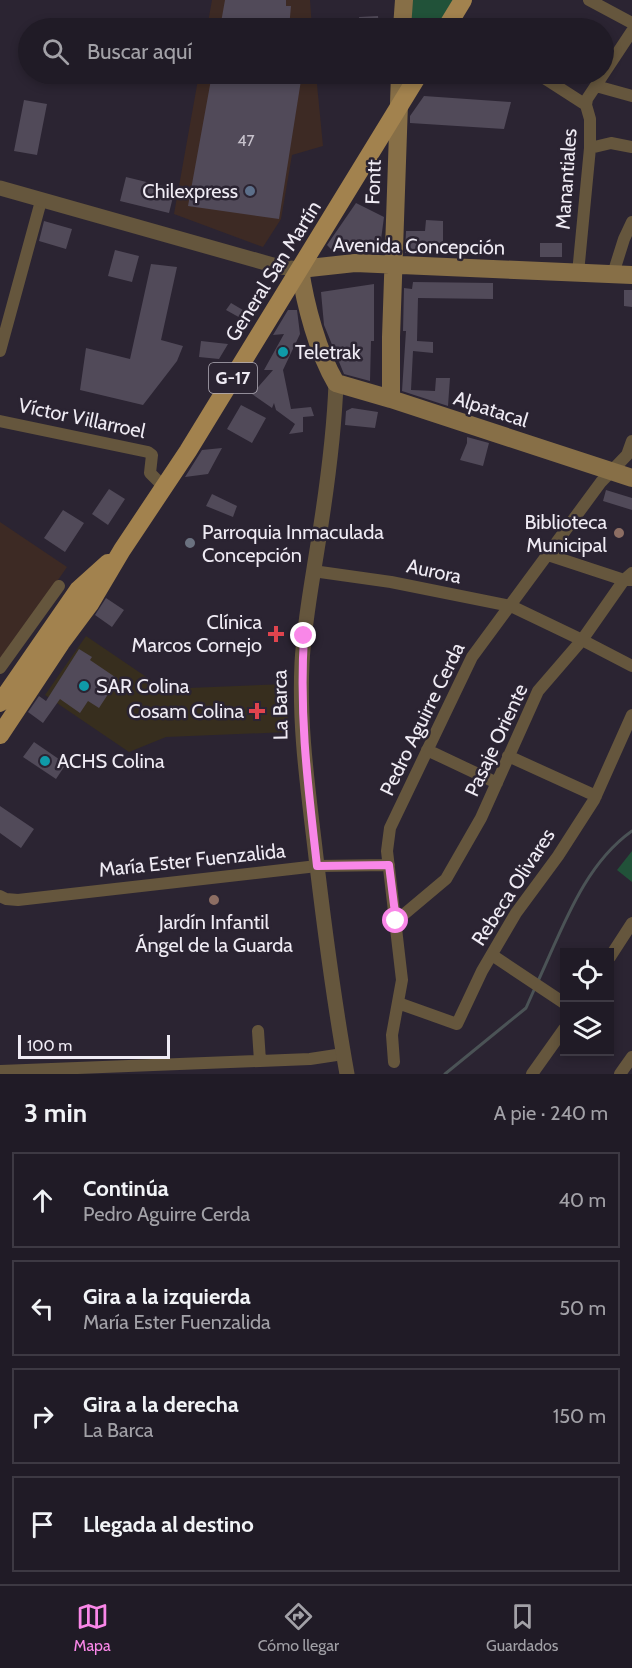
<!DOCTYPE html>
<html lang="es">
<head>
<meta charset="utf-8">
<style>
  body { margin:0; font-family:Cabin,sans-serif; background:#2d2832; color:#f1f3f6 }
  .controls { position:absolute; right:18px; bottom:18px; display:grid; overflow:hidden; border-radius:0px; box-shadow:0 3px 9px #0003 }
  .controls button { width:54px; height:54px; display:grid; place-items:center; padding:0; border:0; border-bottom:2px solid #3d3943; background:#201b26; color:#f1f3f6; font:30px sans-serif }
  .scale { position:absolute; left:18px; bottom:15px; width:152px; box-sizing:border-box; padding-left:6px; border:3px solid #efebf4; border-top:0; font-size:16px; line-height:21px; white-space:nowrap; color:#efebf4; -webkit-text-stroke:4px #2b2432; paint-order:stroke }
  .stop { position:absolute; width:18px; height:18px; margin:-14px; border:4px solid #f987e8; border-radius:50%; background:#fff }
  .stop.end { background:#f987e8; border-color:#fff; box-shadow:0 2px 6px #0008 }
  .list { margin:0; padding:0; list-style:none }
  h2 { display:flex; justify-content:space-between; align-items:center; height:78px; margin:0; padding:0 24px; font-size:26px }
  h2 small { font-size:20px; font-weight:400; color:#a2a1a7 }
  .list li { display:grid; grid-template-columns:39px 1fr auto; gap:18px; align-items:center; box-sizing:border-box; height:96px; margin:0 12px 12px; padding:0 12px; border:2px solid #3d3943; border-radius:0px }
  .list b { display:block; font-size:22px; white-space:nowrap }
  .list p { margin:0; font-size:20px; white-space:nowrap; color:#a2a1a7 }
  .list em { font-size:20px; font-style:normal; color:#a2a1a7 }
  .icon { flex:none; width:33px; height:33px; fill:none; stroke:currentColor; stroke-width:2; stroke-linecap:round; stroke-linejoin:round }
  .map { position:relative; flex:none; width:632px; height:1074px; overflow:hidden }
  .search { position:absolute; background:#201b26; box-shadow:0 3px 9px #0003; left:18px; right:18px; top:18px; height:66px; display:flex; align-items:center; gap:15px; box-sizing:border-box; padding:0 21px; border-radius:33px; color:#a2a1a7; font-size:22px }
  .sheet { height:510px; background:#201b26 }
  nav { display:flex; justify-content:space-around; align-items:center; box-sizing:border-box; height:84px; border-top:2px solid #3d3943; background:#201b26; font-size:16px; color:#a2a1a7 }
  nav a { display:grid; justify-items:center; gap:3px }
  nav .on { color:#f987e8 }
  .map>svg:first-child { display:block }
  .commercial { fill:#3d2a24 }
  .medical { fill:#372e1e }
  .green { fill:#215239 }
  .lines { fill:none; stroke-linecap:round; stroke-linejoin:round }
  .stream { stroke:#4b5356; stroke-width:3 }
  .building { fill:#514a59 }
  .minor { stroke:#65563d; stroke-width:12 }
  .tertiary { stroke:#65563d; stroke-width:15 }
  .secondary { stroke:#876f47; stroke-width:18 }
  .primary { stroke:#a2824e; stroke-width:18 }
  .route { stroke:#f987e8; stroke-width:8 }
  .service-dot { fill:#5c6f8a; stroke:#2b2432; stroke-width:2 }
  .culture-dot { fill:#0f9aa8; stroke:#2b2432; stroke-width:2 }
  .education-dot { fill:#8d6e63; stroke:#2b2432; stroke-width:2 }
  .worship-dot { fill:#6b7280; stroke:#2b2432; stroke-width:2 }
  .health-dot { fill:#e0444e; stroke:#2b2432; stroke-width:2 }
  .labels { text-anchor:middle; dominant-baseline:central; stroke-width:5; stroke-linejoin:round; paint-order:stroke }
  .number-label { font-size:16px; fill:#c8c3cd }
  .shield { fill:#2b2432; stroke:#b4afba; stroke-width:1.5 }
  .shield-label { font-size:18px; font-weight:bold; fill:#efebf4 }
  .street-label { font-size:20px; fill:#efebf4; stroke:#2b2432 }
  .poi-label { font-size:20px; fill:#efebf4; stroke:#2b2432; text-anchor:end }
</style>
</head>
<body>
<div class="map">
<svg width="632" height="1074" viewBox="0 0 632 1074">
  <rect width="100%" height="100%" fill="#2b2432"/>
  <path class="commercial" d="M212,0H310L312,28H207Z
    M199,74H316L323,146L292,155L281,219L263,247L174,214Z
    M0,522L67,567L0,664Z"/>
  <path class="medical" d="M86,636L164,689L287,684L288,732L166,737L129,752L45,695Z"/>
  <path class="green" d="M412,0H458L441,28H411Z
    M632,851V882L617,870Z"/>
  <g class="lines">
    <path class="stream" d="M539,979C563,927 584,865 632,831
      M445,1074L526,1008L534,990"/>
  </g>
  <path class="building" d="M225,0H286V6H291L289,28H220Z
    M378,16L379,27L360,28L359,17Z
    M212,74H302L279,219L188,206Z
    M424,96L511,102L504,129L410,123V116Z
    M24,100L47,104L37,155L14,151Z
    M126,177L175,189L169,213L120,201Z
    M356,203L384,217L380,247L376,252L332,250L327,245Z
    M426,220L443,221V249H425V254L405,253L406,231H425Z
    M44,221L72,229L66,249L39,241Z
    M540,243H562V257H540Z
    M115,250L139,256L132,282L108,276Z
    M151,264L177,267L161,340L183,346L177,361L143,405L80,390L86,348L130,359Z
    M413,282L493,283V299L418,298L417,341L433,342V353L413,351L411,390L435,391L436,378H450L448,406L402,391L406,331H403L404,288L412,289Z
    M374,284V341H371L370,381L344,374L324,325L321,292Z
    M624,290H632V307L624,306Z
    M231,303L248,313L244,320L226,310Z
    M288,310H297L300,334L283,370L291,409L311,407L314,416L303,417V432L289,434L295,424L276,410L274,403L272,408L252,394L273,370H264L284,334L273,335Z
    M201,341L228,344L219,359L199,357Z
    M241,405L266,418L252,443L227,429Z
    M352,408L378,412L375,428L345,425L346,411Z
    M467,437L489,443L483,466L460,460L467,443Z
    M222,448L208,474L185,477L202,450Z
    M109,489L125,499L108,525L92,514Z
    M606,490L632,498V510L603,501Z
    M212,494L237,506L233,517L206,506Z
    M63,510L84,523L65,552L44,538Z
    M106,598L124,610L112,627L95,615Z
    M79,649L92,657L90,660L118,679L99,708L88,701L80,713L60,699L43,723L28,712L39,696L46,701Z
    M34,742L66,764L56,779L23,757Z
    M0,806L34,829L21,848L0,833Z"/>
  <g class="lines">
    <path class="minor" d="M589,0L632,23
      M541,76L586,105
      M596,86L632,96
      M590,148L611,143L632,147
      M578,273L590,148V119L586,105L587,99L632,31
      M613,274L624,239L632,222
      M0,351L41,201
      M0,421L148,452L152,455L150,473L164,487
      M548,555L624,580H631
      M313,571L391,582L511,606L582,640L632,666
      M0,668L59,586
      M427,750L497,783
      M508,756L596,796
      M0,896L6,899L18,900L317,866L389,865
      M396,921L446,879L481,818L538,691L582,640L624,580L632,573
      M492,955L564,1003
      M610,957L632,923
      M398,1003L457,1024L482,971L516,913L558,856L594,800L632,715
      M258,1031L260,1061
      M394,1062L392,1035L402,980L387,851L390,828L472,657L601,482L627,455L632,441
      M0,1071L310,1059L343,1054
      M532,1074L564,1029
      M620,1074L632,1057"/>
    <path class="tertiary" d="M0,188L280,267L300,269
      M336,383C334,439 326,495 317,550C311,588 304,625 302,663C299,723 307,781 314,840C323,918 333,996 347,1074"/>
    <path class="secondary" d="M402,28L404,0
      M632,275L355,263L300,269C305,304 318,353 336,383L391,399L632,478
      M391,399V337L400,74"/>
    <path class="primary" d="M446,28L463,0
      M0,703L78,590L108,563
      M0,735L61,643L90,604L122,550L188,451L419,74"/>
  </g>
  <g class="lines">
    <path class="route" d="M304,636C299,717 308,786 317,866L389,865L396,921"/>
  </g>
  <circle class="service-dot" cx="250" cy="191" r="6"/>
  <g class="culture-dot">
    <circle cx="283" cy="352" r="6"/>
    <circle cx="84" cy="686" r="6"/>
    <circle cx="45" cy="761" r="6"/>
  </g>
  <g class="education-dot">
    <circle cx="619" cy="533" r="6"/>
    <circle cx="214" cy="900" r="6"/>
  </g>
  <circle class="worship-dot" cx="190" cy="543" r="6"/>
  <g class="health-dot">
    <path d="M273 625h6v6h6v6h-6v6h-6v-6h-6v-6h6z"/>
    <path d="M254 702h6v6h6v6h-6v6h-6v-6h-6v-6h6z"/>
  </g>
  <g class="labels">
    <g class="number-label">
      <text x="246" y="140">47</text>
    </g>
    <rect class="shield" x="209" y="363" width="48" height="30" rx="4.5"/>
    <g class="shield-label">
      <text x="233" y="378">G-17</text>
    </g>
    <g class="street-label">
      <text transform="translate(566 179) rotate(-86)">Manantiales</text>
      <text transform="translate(373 182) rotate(-88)">Fontt</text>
      <text transform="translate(419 246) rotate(1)">Avenida Concepción</text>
      <text transform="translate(273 271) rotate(-58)">General San Martín</text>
      <text transform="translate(491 409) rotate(18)">Alpatacal</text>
      <text transform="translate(82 418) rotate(12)">Víctor Villarroel</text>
      <text transform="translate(434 571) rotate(12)">Aurora</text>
      <text transform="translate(280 705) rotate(-91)">La Barca</text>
      <text transform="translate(422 719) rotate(-64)">Pedro Aguirre Cerda</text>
      <text transform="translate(496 740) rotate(-65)">Pasaje Oriente</text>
      <text transform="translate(192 860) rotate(-6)">María Ester Fuenzalida</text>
      <text transform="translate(513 887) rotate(-57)">Rebeca Olivares</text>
    </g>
    <g class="poi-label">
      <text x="238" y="191">Chilexpress</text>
      <text x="295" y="352" text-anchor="start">Teletrak</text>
      <text x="607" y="522">Biblioteca<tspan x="607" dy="23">Municipal</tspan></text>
      <text x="202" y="532" text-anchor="start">Parroquia Inmaculada<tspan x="202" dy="23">Concepción</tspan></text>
      <text x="262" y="622">Clínica<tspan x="262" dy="23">Marcos Cornejo</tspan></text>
      <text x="96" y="686" text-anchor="start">SAR Colina</text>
      <text x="244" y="711">Cosam Colina</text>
      <text x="57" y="761" text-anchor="start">ACHS Colina</text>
      <text x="214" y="922" text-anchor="middle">Jardín Infantil<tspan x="214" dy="23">Ángel de la Guarda</tspan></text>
    </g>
  </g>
</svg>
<div class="controls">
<button><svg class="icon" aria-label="locate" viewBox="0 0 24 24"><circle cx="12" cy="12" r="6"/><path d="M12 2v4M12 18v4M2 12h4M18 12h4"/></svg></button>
<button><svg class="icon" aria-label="layers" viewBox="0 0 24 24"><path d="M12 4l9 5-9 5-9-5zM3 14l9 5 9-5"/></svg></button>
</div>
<div class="scale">100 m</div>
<div class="stop" style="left:396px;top:921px"></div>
<div class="stop end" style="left:304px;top:636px"></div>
<div class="search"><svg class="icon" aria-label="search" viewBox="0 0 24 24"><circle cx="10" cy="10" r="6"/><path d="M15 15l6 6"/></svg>Buscar aquí</div>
</div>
<section class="sheet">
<h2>3 min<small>A pie · 240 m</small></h2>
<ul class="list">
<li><svg class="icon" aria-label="ahead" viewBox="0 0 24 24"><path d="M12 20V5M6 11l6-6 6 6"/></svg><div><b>Continúa</b><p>Pedro Aguirre Cerda</p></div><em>40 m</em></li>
<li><svg class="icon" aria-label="left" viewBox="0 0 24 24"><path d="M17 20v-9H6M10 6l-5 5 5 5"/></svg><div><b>Gira a la izquierda</b><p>María Ester Fuenzalida</p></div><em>50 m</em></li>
<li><svg class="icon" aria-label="right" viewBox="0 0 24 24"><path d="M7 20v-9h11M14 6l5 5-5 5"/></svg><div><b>Gira a la derecha</b><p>La Barca</p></div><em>150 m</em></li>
<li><svg class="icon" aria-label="arrive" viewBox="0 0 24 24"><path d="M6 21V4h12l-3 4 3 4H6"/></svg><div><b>Llegada al destino</b></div></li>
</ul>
</section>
<nav>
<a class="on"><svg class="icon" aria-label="map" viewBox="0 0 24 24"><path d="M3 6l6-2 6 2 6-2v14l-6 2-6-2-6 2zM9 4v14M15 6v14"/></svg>Mapa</a>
<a><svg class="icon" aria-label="directions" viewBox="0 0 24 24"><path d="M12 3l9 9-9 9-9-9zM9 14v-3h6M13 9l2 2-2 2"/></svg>Cómo llegar</a>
<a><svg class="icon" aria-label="saved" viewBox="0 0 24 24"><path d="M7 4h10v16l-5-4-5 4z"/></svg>Guardados</a>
</nav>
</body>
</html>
